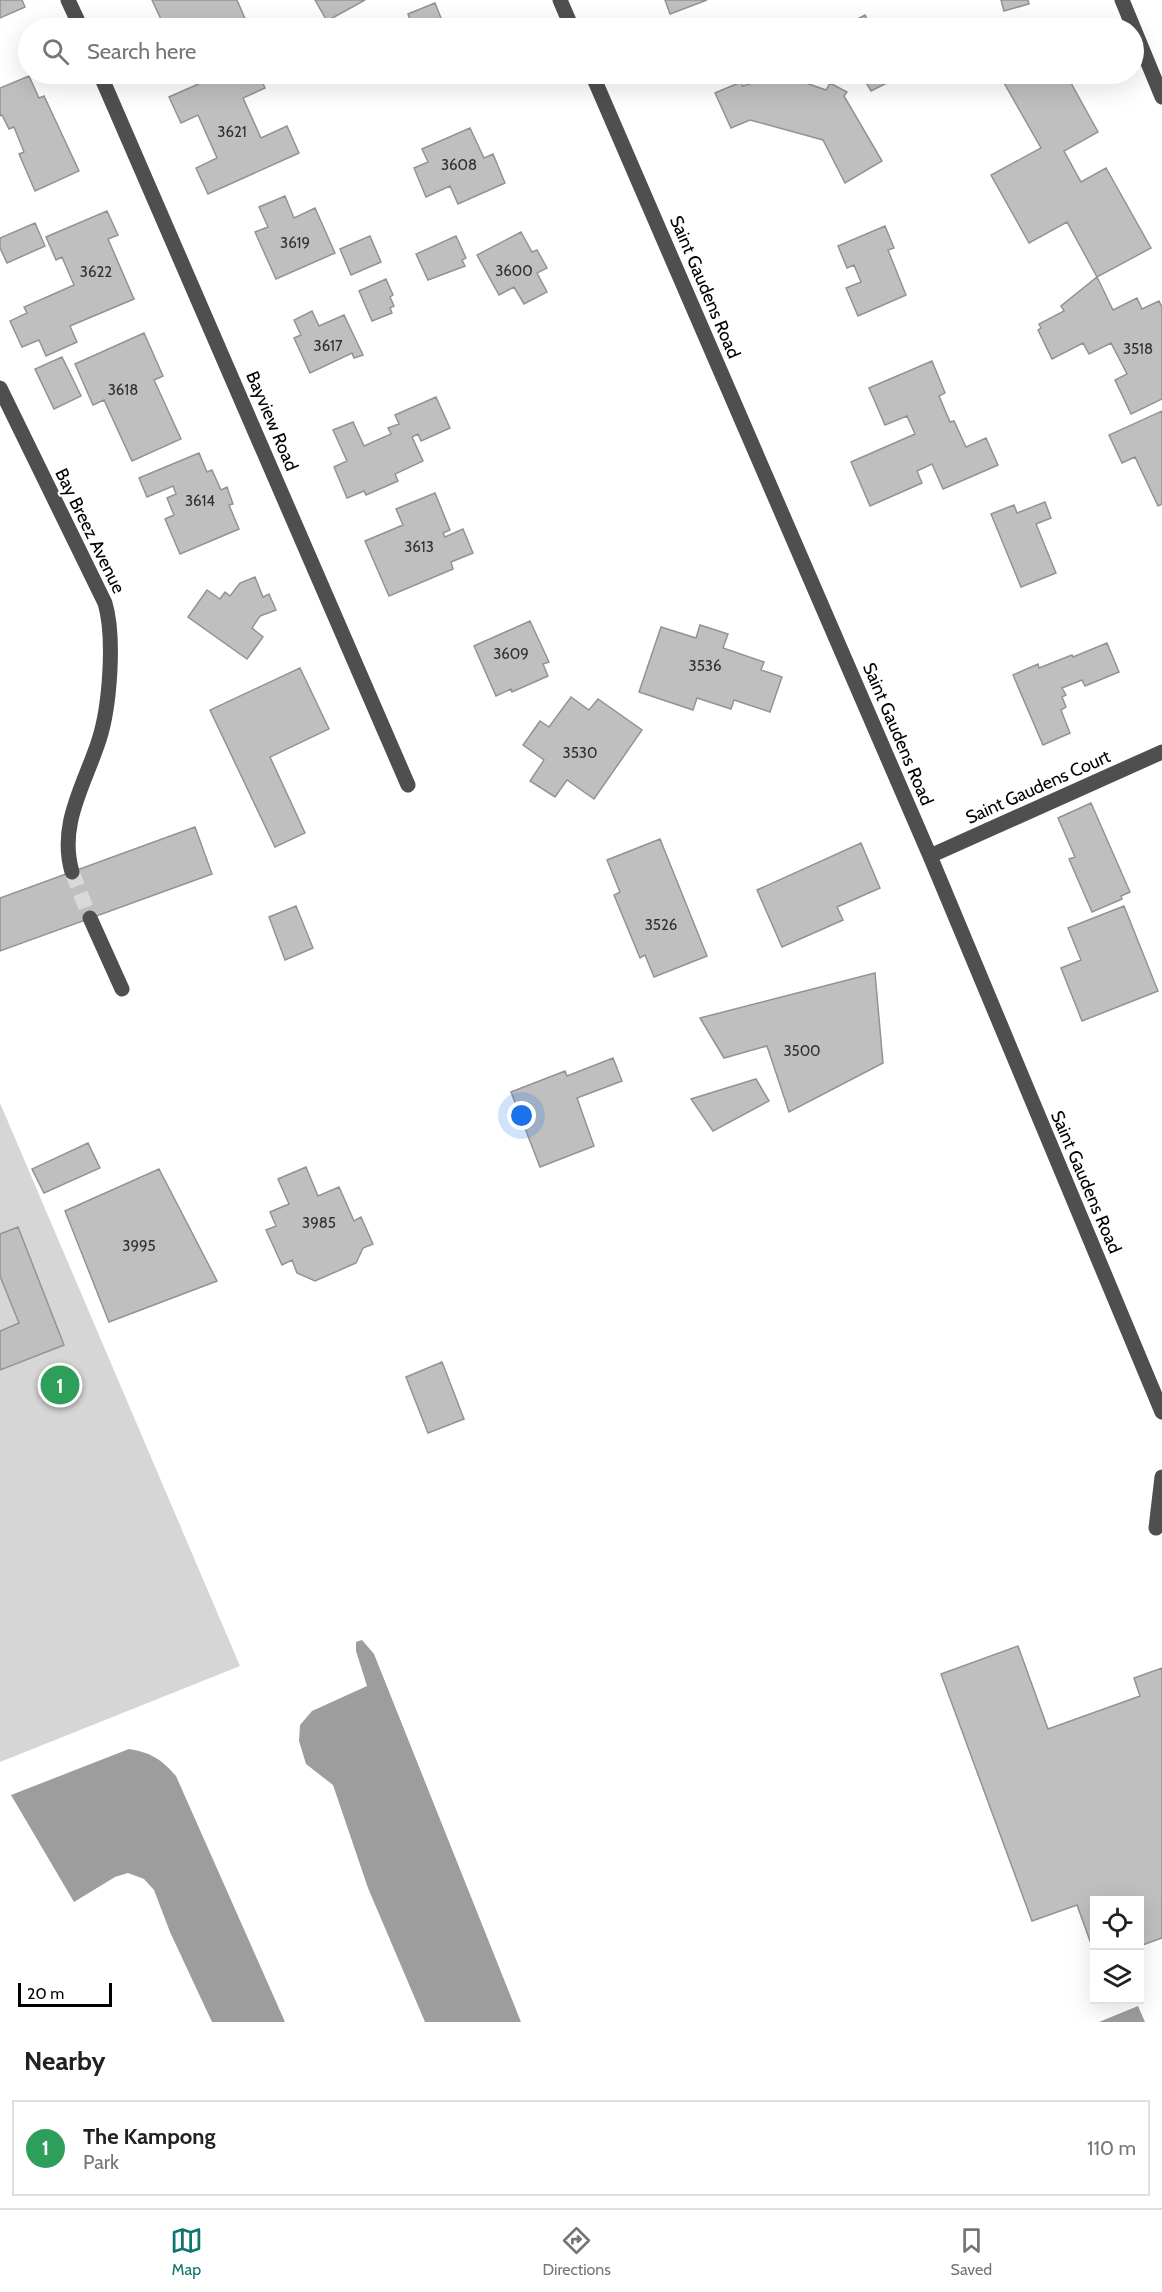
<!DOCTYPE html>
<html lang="en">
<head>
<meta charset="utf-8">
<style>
  body { margin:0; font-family:Cabin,sans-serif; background:#f2f2f2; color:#222 }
  .controls { position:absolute; right:18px; bottom:18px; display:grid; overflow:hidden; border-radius:0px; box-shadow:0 6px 24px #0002 }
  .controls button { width:54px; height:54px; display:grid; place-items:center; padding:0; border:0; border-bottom:2px solid #e0e0e0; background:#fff; color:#222; font:30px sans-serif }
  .scale { position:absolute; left:18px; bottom:15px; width:94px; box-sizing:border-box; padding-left:6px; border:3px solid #000; border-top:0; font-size:16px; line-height:21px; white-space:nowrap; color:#000; -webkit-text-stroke:4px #fff; paint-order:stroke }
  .you { position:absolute; left:522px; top:1116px; width:21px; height:21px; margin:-15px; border:4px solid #fff; border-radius:50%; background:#1a73e8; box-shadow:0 0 0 9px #1a73e833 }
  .badge { display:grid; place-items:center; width:39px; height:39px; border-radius:50%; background:#0f766e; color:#fff; font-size:20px; font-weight:700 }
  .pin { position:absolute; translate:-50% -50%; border:3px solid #fff; box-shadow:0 2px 6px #0006 }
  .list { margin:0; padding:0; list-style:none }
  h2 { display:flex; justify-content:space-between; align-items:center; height:78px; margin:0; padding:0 24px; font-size:26px }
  h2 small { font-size:20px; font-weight:400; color:#767676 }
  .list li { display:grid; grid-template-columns:39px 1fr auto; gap:18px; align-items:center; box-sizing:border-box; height:96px; margin:0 12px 12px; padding:0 12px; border:2px solid #e0e0e0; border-radius:0px }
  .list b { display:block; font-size:22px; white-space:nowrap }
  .list p { margin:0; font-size:20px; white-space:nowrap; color:#767676 }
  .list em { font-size:20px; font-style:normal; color:#767676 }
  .icon { flex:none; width:33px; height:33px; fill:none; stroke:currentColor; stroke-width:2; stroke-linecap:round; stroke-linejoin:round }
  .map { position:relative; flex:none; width:1162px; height:2022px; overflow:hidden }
  .search { position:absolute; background:#fff; box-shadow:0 6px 24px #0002; left:18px; right:18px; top:18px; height:66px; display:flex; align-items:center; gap:15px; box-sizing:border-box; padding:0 21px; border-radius:33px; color:#767676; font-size:22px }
  .sheet { height:186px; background:#fff }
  nav { display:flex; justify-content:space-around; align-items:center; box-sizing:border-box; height:84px; border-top:2px solid #e0e0e0; background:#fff; font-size:16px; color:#767676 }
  nav a { display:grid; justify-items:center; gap:3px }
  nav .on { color:#0f766e }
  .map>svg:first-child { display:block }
  .green { fill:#d6d6d6 }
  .water { fill:#9d9d9d }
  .building { fill:#bfbfbf; stroke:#939393; stroke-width:1.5 }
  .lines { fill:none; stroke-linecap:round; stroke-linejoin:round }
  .minor-tunnel { stroke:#d9d9d9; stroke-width:15; stroke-dasharray:15 8; stroke-linecap:butt }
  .minor { stroke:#4f4f4f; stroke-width:15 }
  .labels { text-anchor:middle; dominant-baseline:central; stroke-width:4.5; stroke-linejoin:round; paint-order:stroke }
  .number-label { font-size:15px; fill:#303030 }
  .street-label { font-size:18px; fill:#000; stroke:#fff }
</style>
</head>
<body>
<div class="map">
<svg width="1162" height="2022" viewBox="0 0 1162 2022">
  <rect width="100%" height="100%" fill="#fff"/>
  <path class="green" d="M0,1103L240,1666L0,1762Z"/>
  <path class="water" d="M362,1640L374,1654L521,2022H425L368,1888L333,1785L306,1764L299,1741L300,1725L312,1711L367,1686L356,1651V1642Z
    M129,1749C152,1753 161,1759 176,1776L285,2022H212L170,1932L154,1890L144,1879L128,1873L115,1877L74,1902L11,1795Z
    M1138,2006L1145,2022H1099Z"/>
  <path class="building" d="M0,0H22L25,7L0,18Z
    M152,0H237L249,28H215L213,24L203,28H165Z
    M315,0H365L327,21Z
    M665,0H707L670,14Z
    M1001,0H1028L1029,4L1004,11Z
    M435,3L445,28H398L397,26L410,20L408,14Z
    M865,15L872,28H840Z
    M221,74H259L265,88L243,98L261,138L287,126L299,153L208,194L196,168L217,158L198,115L181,123L169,97Z
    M780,74L826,90L830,83L847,92L844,96L882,161L845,183L823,140L750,120L731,128L715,93L741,82L743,86Z
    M861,74H893L895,79L871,91Z
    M999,74H1066L1098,132L1064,151L1081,182L1106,168L1151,248L1097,277L1067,222L1029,243L991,175L1041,148Z
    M29,76L39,98L44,96L79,171L35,191L19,154L24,152L14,127L9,129L2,115L0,116V88Z
    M470,128L484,158L493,154L505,183L458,204L450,186L426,197L414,168L428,162L422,149Z
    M285,196L294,218L315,208L335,253L276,279L255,232L268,227L259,207Z
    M107,211L118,235L108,239L134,299L70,326L77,342L46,356L39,340L22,347L10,321L27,313L24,307L74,285L62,257L56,260L46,237Z
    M35,223L45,246L7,263L0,248V238Z
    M885,226L894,248L888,250L906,295L858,316L846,288L861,282L854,265L847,268L838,246Z
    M521,232L532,252L537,250L547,268L537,273L547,292L524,304L514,287L499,295L477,255Z
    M370,236L381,262L351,275L340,249Z
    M456,236L466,258L462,260L465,266L428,280L416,254Z
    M1097,277L1113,310L1137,298L1142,309L1159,301L1162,307V399L1131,414L1115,380L1127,374L1111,343L1089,354L1083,343L1052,359L1038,330L1041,328L1039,324L1064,311L1061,306Z
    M386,279L393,295L390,297L394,306L390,308L392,313L372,321L359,291Z
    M312,311L319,326L344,315L363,355L354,358L352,353L310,373L294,338L301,335L294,320Z
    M144,333L163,376L154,380L181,439L132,461L104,400L93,405L75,364Z
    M62,357L81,396L54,409L35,369Z
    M932,361L945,393L939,396L950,422L954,421L966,447L986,438L998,465L943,489L932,464L917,471L922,483L870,506L851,462L915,434L907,416L885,425L869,388Z
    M436,397L450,428L421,441L418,434L412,437L423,461L395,474L398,481L366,495L364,491L347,498L334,467L347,461L333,430L353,422L364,446L391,434L388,428L399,424L395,415Z
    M1162,411V504L1158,506L1135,457L1122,463L1109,435Z
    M199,453L207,472L212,470L221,490L227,487L233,504L229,505L239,529L180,554L165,519L174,515L167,498L176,494L173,486L147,497L139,478Z
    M435,493L450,530L443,533L445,537L463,529L473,553L451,562L453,569L389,596L365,541L403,525L396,509Z
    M1045,502L1051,518L1036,524L1056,573L1021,587L991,514L1014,505L1017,513Z
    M255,577L263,597L269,594L276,610L260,616L252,628L263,637L247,659L188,617L207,590L220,599L225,592L230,596L240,583Z
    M530,621L549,662L543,664L548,676L512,692L511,689L496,696L474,646Z
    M700,625L728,634L723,648L764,662L761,670L782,677L770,712L734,700L731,709L697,698L693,710L639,692L661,627L696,638Z
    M1107,643L1119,672L1085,686L1082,680L1062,688L1066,695L1062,697L1066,707L1061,710L1070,733L1043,745L1013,675L1038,664L1039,668L1072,655L1073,657Z
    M300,668L329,729L270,757L305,833L275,847L210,710Z
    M571,697L589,710L598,699L642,730L594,799L567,780L555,797L530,781L544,760L523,745L540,721L549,727Z
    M1091,803L1130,892L1121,896L1122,899L1092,912L1069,859L1075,857L1058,818Z
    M195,827L212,874L0,951V898Z
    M660,839L707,956L654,977L645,955L640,958L614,895L620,892L607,860Z
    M861,843L880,888L837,907L843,920L782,947L757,890Z
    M296,906L313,948L285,960L269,917Z
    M1124,906L1158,991L1082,1021L1061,968L1081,960L1068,928Z
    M875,973L883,1063L789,1112L767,1046L724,1058L700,1018Z
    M613,1058L622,1081L577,1098L594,1146L540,1167L511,1092L565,1071L567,1076Z
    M756,1079L769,1101L713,1131L691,1099Z
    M88,1143L100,1168L44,1193L32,1169Z
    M306,1167L318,1196L339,1187L354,1221L361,1217L373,1244L363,1248L356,1263L315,1281L297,1273L292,1260L282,1265L266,1230L276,1226L270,1212L289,1204L278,1179Z
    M159,1169L217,1281L109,1322L65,1211Z
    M18,1227L64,1345L0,1370V1331L19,1323L0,1276V1234Z
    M442,1362L464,1419L428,1433L406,1377Z
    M1018,1646L1048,1729L1140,1696L1134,1678L1162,1668V1938L1140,1946V1900H1094V1952L1077,1905L1032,1921L941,1674Z"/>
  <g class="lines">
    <path class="minor-tunnel" d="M72,872L90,918"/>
    <path class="minor" d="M68,0L81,28
      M560,0L572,28
      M1122,0L1162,97
      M100,74L408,785
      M592,74L930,856L1162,1412
      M0,388L105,603C115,637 110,706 99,740C85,784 58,824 72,872
      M930,856L1162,752
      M90,918L122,989
      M1156,1528L1162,1477"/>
  </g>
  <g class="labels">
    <g class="number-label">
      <text x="232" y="132">3621</text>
      <text x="459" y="165">3608</text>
      <text x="295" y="243">3619</text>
      <text x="514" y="271">3600</text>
      <text x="96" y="272">3622</text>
      <text x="328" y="346">3617</text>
      <text x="1138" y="349">3518</text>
      <text x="123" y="390">3618</text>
      <text x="200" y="501">3614</text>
      <text x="419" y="547">3613</text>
      <text x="511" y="654">3609</text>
      <text x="705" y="666">3536</text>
      <text x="580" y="753">3530</text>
      <text x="661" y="925">3526</text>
      <text x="802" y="1051">3500</text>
      <text x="319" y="1223">3985</text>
      <text x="139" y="1246">3995</text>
    </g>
    <g class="street-label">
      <text transform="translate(705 287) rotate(67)">Saint Gaudens Road</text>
      <text transform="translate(272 421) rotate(67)">Bayview Road</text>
      <text transform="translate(90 531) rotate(64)">Bay Breez Avenue</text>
      <text transform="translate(898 734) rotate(67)">Saint Gaudens Road</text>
      <text transform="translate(1038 787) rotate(-24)">Saint Gaudens Court</text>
      <text transform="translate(1086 1182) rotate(67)">Saint Gaudens Road</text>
    </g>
  </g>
</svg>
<div class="controls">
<button><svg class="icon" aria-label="locate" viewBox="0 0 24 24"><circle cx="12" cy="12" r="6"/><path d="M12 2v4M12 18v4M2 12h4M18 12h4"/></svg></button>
<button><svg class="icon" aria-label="layers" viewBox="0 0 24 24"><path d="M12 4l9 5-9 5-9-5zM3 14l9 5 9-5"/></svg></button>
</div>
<div class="scale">20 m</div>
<div class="you"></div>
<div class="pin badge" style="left:60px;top:1385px;background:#2e9e5b">1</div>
<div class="search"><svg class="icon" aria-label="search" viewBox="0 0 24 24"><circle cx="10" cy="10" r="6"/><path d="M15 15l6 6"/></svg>Search here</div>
</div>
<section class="sheet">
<h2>Nearby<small></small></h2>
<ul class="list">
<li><span class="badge" style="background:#2e9e5b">1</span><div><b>The Kampong</b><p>Park</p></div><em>110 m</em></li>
</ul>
</section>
<nav>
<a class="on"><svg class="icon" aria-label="map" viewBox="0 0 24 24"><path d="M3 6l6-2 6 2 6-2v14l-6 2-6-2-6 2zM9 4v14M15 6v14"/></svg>Map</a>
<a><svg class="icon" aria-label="directions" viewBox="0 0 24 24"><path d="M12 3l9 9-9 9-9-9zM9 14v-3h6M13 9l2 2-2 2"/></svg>Directions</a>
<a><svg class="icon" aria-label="saved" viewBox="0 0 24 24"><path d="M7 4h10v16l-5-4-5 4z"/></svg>Saved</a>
</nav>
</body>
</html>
